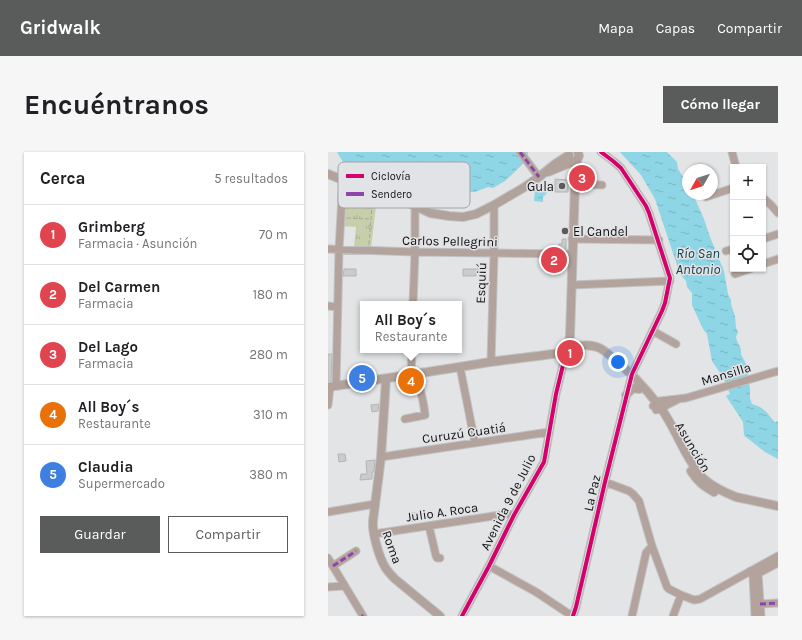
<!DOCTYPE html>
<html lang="es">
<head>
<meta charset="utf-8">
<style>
  body { margin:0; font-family:Karla,sans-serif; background:#f6f6f6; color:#202124 }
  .controls { position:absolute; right:12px; top:12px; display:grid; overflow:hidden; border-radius:0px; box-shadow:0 1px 3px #0004 }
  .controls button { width:36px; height:36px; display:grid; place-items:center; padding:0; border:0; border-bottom:1px solid #e0e0e0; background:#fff; color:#202124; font:20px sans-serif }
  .compass { position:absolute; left:354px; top:12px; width:36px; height:36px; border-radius:50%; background:#fff; box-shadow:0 1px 3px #0004; rotate:231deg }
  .you { position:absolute; left:290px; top:210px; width:14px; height:14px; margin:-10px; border:3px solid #fff; border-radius:50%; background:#1a73e8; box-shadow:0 0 0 6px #1a73e833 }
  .badge { display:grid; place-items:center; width:26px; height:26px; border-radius:50%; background:#5a5c5c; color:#fff; font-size:13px; font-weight:700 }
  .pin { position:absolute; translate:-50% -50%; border:2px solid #fff; box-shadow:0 1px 4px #0006 }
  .popup { position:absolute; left:32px; top:149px; width:102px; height:52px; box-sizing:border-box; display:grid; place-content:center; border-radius:0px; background:#fff; filter:drop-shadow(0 1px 3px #0005); font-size:13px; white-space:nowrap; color:#757577 }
  .popup b { font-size:15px; color:#202124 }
  .popup::after { content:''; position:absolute; left:50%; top:100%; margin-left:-8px; border:8px solid transparent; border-top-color:#fff }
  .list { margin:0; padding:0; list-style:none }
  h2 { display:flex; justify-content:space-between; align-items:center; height:52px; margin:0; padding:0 16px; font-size:17px }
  h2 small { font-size:13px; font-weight:400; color:#757577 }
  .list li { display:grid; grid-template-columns:26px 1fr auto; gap:12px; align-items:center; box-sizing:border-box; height:60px; padding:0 16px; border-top:1px solid #e0e0e0 }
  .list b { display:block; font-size:15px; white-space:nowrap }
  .list p { margin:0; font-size:13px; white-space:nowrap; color:#757577 }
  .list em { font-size:13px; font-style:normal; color:#757577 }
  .actions { display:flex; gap:8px; padding:12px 16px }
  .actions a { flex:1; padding:9px 0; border:1px solid #5a5c5c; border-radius:0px; text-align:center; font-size:14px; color:#5a5c5c }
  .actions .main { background:#5a5c5c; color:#fff }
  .icon { flex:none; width:22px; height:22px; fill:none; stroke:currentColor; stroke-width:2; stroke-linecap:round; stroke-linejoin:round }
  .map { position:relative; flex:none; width:450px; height:464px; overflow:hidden; border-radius:0px }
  header { display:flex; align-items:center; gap:24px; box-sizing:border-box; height:56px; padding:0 20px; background:#5a5c5c; color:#fff }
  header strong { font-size:19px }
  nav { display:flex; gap:22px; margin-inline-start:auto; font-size:14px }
  .intro { display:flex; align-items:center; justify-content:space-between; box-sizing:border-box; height:96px; padding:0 24px }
  h1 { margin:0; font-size:28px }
  .button { padding:10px 18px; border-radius:0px; background:#5a5c5c; color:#fff; font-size:14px; font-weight:700 }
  main { display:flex; gap:24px; padding:0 24px }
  aside { flex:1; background:#fff; border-radius:0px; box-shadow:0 1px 3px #0004 }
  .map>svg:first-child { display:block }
  .park { fill:url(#park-tufts) }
  .water { fill:url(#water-ripples) }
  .building { fill:#cacbcc; stroke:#b4b5b6 }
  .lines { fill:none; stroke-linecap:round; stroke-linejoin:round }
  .minor-casing { stroke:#c1c2c3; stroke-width:9 }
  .major-casing { stroke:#c1c2c3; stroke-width:10 }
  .path { stroke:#ada5a2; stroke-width:1; stroke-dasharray:4 2; stroke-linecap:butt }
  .minor { stroke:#b3a39c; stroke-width:7 }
  .major { stroke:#b1a39b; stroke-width:8 }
  .quiet { stroke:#8e44ad; stroke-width:3; stroke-dasharray:6 3; stroke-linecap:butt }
  .cycleway-casing { stroke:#e2e3e6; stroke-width:6 }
  .cycleway { stroke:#d6006c; stroke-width:4 }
  .poi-dot { fill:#5a5c5c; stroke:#e2e3e6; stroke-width:1.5 }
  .labels { text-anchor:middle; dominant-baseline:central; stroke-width:3; stroke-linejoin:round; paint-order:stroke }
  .poi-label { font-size:13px; fill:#111213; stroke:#e2e3e6; text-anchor:end }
  .street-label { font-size:13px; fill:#111213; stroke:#e2e3e6 }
  .water-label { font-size:14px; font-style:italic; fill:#11404a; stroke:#e2e3e6 }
  .key { fill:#e2e3e6; stroke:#a3a4a7; stroke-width:1 }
  .key-label { font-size:11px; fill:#111213 }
</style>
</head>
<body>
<header>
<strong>Gridwalk</strong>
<nav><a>Mapa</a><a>Capas</a><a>Compartir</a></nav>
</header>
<div class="intro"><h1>Encuéntranos</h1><a class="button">Cómo llegar</a></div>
<main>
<aside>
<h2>Cerca<small>5 resultados</small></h2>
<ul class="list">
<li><span class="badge" style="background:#e0444e">1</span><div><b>Grimberg</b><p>Farmacia · Asunción</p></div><em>70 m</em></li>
<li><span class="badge" style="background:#e0444e">2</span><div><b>Del Carmen</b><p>Farmacia</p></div><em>180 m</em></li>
<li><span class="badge" style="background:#e0444e">3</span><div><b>Del Lago</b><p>Farmacia</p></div><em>280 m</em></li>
<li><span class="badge" style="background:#e8710a">4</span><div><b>All Boy´s</b><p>Restaurante</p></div><em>310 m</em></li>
<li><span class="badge" style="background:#3f7fe0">5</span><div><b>Claudia</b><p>Supermercado</p></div><em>380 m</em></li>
</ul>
<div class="actions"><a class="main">Guardar</a><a>Compartir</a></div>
</aside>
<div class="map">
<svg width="450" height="464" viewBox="0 0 450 464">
  <defs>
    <pattern id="park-tufts" width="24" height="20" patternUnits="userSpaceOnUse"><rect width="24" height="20" fill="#c7ceaa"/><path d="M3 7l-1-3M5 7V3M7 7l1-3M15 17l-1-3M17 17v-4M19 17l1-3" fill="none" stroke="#aab091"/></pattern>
    <pattern id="water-ripples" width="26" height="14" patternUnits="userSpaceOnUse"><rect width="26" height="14" fill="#8ed5e5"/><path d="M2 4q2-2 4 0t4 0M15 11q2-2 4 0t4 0" fill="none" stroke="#79b6c4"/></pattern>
  </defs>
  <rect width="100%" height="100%" fill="#e3e4e5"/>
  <path class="park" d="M19,38L49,46L43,96L26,94L28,75L16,74Z"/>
  <path class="water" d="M9,0H200L199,8L177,29L165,36L160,35L147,40H142L138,43L127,46H113L100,43L75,30L29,19L15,10Z
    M292,0H339L349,10L350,17L360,32V42H365L376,67L382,85L396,119L400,142L403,148V152L407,164L408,176L410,180L408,185L409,189L413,197V202L419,214L422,238V246L424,252C425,253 428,253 430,254C437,257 442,264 446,270H448L449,269L450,270V307L437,300L418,285L416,283L415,270L398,244L402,242L396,227L384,209L379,182L375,177L364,153V141L359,135L358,129L352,122L327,47L313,23Z
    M207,38L218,39L219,41L215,45V50L206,49Z"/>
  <path class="building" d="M227,27L240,28V40H227Z
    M234,87H238V97H231V92H234Z
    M157,111L158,118L150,119L149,112Z
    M16,117H28V124H15Z
    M135,117H148V124H135Z
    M0,202H4L3,229H0Z
    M51,252L50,259L44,260L43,253Z
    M10,302H17L18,309L11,310Z
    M47,308L46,320H44V327L32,328L33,322H39L38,309Z
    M82,361H90L89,369H82Z"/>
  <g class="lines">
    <defs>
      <path id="minor" d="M192,0L211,25
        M404,0L408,15
        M247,32L274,33
        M378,45L405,36
        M435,46L443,53L450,61
        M244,87L331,88
        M435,87L450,82
        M0,97L87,100L244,102
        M398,99L405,97
        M435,112L450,107
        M407,122L422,117
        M244,133L342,129
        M85,152L87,100V54
        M0,154L9,155
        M325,179L348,192
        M163,210L166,102V53
        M132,215L147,291
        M83,223L84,198
        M8,234L11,97L15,28
        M0,253L2,235
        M325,254L328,250L332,249L358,246L450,219
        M328,258C336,256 341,251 349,248
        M77,267L97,263C96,249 92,236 88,222
        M53,305L221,280
        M277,330L301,339L305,342L311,349L324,394L339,435L341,437L353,443L366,448L372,447L450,404
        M0,360L47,352
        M101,374L108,404L109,406H112
        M46,382L179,362L186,363
        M0,406L35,464
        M5,414L28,399
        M161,414L208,440L244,464
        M429,416L430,422L433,464
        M422,419L425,424L427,464
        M427,423L450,411
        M0,435L16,434
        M432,452L450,451
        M134,464L161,414L186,363L216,310L228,242L236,209L235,204L231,201
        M245,464L248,455L277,330L304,222L334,159L337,151L342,126L321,61L318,54L293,16L285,9L273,0
        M304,464L318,401L324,394
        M345,464L353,443"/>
      <path id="major" d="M220,20L249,8L251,4L250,0
        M0,22L15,28L65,43L87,54L102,61L121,64L135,65L148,62L166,53L195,36L211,25L227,12L241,3
        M235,198C240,194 241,190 242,184L247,32L249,8
        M58,227L53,305L45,369C44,381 51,405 57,415C60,420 63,423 67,427L112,464
        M0,235C54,227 108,219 162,210C183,207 204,205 225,202C241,200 250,189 269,195C276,197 281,203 286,207C305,222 318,237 332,255C345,272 352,293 364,311C367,316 371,323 376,327C384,334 398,341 408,345L450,354
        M298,243L305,236L311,237
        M363,319C370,330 375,334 386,340"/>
    </defs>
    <use href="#minor" class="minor-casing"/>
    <use href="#major" class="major-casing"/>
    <path class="path" d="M19,66L42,67
      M41,92L45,43"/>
    <use href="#minor" class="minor"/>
    <use href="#major" class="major"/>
    <path class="quiet" d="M192,0L211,25
      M5,414L28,399
      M432,452L450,451
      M34,464L35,463"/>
    <defs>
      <path id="cycleway" d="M134,464L161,414L186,363L216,310L228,242L236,209L235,204L231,201
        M245,464L248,455L277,330L304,222L334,159L337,151L342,126L321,61L318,54L293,16L285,9L273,0"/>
    </defs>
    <use href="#cycleway" class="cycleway-casing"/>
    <use href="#cycleway" class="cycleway"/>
  </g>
  <g class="poi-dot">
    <circle cx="234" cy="34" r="4"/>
    <circle cx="237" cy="79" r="4"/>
  </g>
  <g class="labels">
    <g class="poi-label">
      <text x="226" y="34">Gula</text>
      <text x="245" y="79" text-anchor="start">El Candel</text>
    </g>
    <g class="street-label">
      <text transform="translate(122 89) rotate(1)">Carlos Pellegrini</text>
      <text transform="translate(153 131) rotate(-88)">Esquiú</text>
      <text transform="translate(398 222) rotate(-17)">Mansilla</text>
      <text transform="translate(136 281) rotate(-8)">Curuzú Cuatiá</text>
      <text transform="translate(365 295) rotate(59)">Asunción</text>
      <text transform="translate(264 341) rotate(-77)">La Paz</text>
      <text transform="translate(180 350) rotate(-63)">Avenida 9 de Julio</text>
      <text transform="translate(114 360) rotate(-8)">Julio A. Roca</text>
      <text transform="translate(64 395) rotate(70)">Roma</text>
    </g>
    <g class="water-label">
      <text x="370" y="101">Río San<tspan x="370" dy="16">Antonio</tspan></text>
    </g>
  </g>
  <rect x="10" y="10" width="132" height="46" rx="6" class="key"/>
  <rect x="18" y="22" width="18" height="4" fill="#d6006c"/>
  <rect x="18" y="40" width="18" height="4" fill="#8e44ad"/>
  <g class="key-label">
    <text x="43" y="28">Ciclovía</text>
    <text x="43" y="46">Sendero</text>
  </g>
</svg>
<div class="controls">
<button>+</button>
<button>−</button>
<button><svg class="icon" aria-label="locate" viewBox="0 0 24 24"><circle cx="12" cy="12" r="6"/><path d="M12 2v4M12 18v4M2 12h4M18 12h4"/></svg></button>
</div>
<svg class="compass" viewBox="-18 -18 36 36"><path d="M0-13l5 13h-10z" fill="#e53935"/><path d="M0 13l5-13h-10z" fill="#757577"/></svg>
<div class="you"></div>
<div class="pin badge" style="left:242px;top:201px;background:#e0444e">1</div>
<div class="pin badge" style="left:226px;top:108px;background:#e0444e">2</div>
<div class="pin badge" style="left:254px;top:26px;background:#e0444e">3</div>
<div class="pin badge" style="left:83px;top:229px;background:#e8710a">4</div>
<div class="popup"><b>All Boy´s</b>Restaurante</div>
<div class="pin badge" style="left:34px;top:226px;background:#3f7fe0">5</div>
</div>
</main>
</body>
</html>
